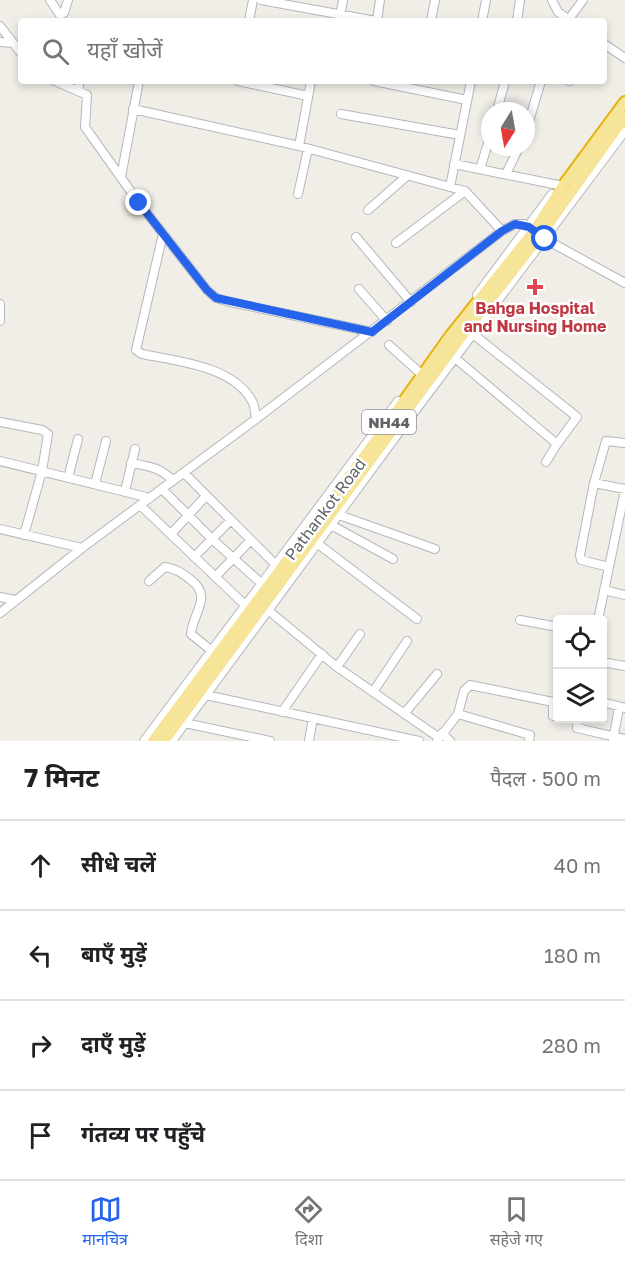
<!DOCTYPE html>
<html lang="hi">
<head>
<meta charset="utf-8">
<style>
  body { margin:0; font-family:"Golos Text","Noto Sans Devanagari",sans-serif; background:#f2f2f2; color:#202124 }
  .controls { position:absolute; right:18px; bottom:18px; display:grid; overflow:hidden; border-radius:6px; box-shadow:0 3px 9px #0003 }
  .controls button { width:54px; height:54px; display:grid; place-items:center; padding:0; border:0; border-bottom:2px solid #e0e0e0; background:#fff; color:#202124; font:30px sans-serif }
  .compass { position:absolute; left:481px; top:102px; width:54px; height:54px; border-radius:50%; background:#fff; box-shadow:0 3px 9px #0003; rotate:191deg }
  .stop { position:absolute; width:18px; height:18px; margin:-14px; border:4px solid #2563eb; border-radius:50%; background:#fff }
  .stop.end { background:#2563eb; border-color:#fff; box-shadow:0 2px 6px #0008 }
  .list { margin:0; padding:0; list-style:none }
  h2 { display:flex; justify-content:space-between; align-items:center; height:78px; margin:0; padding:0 24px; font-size:26px }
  h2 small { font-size:20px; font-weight:400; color:#757577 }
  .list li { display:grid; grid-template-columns:39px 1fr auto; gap:18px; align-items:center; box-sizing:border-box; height:90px; padding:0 24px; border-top:2px solid #e0e0e0 }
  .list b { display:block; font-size:22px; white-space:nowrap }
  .list em { font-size:20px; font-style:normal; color:#757577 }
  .icon { flex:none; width:33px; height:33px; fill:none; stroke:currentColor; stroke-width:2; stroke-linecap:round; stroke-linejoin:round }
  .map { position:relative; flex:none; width:625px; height:741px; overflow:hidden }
  .search { position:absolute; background:#fff; box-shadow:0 3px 9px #0003; left:18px; right:18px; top:18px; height:66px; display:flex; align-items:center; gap:15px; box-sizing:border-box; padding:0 21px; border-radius:6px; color:#757577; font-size:22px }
  .sheet { height:438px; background:#fff }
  nav { display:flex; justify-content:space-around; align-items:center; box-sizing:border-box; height:84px; border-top:2px solid #e0e0e0; background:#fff; font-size:16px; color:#757577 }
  nav a { display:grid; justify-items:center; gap:3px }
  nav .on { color:#2563eb }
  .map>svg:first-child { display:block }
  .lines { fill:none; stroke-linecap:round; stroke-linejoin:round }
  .minor-casing { stroke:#b4b7bb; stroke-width:10 }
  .highway-casing { stroke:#e6b211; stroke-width:14 }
  .minor { stroke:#fff; stroke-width:8 }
  .highway { stroke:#f6e498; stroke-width:10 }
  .route { stroke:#2563eb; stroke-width:8 }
  .health-dot { fill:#e0444e; stroke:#fff; stroke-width:2 }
  .labels { text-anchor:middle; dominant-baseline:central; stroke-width:5; stroke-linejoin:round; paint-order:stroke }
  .shield { fill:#fff; stroke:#8f9194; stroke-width:1.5 }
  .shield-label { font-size:15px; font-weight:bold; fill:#5f6266 }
  .health-label { font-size:16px; font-weight:bold; fill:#be3a42; stroke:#fff }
  .street-label { font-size:16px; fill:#5f6266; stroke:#fff }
</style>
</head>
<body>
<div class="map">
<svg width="625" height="741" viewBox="0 0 625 741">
  <rect width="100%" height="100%" fill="#f0eee7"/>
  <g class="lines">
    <defs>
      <path id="minor" d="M50,0L60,15L64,13L68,0
        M261,0L376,21
        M552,0L558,12L571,21
        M340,15L343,0
        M569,19L583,0
        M249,21L253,0
        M377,21L380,0
        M431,21L435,0
        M482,21L486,0
        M517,21L520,0
        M0,26L21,53
        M0,42L13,43
        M604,44L625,58
        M55,81L87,95L85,127L139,203L207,290L216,298L230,302L372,332
        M238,81L308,96
        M374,81L467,100
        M569,81H570
        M78,90L80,81
        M133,109L299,146L465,191L502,231
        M497,111L505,81
        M341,114L460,135
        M526,131L541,81
        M299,146L311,81
        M454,164L563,186
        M480,169L490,137
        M506,174L519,147
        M121,177L139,81
        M450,187L471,81
        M298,194L308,149
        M368,210L407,176
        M163,234L136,350L142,354C177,361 233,366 252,401C255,406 255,414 256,419
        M356,237L411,302
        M396,243L465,191
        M359,289L387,321
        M477,295L552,194
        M0,304V321
        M473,334L577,417L557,444L546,462
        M389,345L419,372
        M455,358L557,444
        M0,422L42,430L48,434L42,471L24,535
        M0,461L150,498
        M131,463C148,466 162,468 173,481
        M184,473L276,565
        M68,478L78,439
        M594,483L625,489
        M95,484L106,441
        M162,489L212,539L261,583
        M125,491L135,449
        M140,505L245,605
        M339,515L435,549
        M331,525L393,559
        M0,529L82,548
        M171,534L206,496
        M318,544L417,619
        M194,557L230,521
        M609,567L581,560L580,555L594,483L606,441L625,443
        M216,576L250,541
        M149,581L165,567C177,569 182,573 191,580C213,597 193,612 191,634L212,651
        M604,590L625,595
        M0,597L15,600
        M269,611L337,667L438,737
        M0,613L82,548L256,419L502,231L515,224H524L545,239L625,283
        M520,620L558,627
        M598,620L625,490
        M602,662L625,666
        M337,667L360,634
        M373,692L407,641
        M206,695L419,741
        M602,702L625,708
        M282,712L322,654
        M404,714L437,674
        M458,714L530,735L529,741
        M578,718L577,728L625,739
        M185,723L270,741
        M442,733L450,741
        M613,740L619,707
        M144,741L398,401
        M172,741L400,431L625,131
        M309,741L313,718
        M437,741L458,714L464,691L470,685L553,702V716"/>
      <path id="highway" d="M153,741L377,439L451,335L534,231L563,186L625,102
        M164,741L462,336L540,236L625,117"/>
    </defs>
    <use href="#minor" class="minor-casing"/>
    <use href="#highway" class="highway-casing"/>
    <use href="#minor" class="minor"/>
    <use href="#highway" class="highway"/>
  </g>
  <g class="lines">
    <path class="route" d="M139,203L207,290L216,298L372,332L502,231L515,224L529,227L545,239"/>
  </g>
  <path class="health-dot" d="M532 278h6v6h6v6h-6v6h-6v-6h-6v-6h6z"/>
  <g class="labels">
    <rect class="shield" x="362" y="410" width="54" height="24" rx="4.5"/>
    <g class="shield-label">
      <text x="389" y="422">NH44</text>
    </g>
    <g class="health-label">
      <text x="535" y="308">Bahga Hospital<tspan x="535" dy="18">and Nursing Home</tspan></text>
    </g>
    <g class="street-label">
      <text transform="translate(325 509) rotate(-53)">Pathankot Road</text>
    </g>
  </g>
</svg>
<div class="controls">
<button><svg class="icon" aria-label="locate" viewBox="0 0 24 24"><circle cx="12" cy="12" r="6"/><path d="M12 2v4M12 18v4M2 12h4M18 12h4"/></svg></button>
<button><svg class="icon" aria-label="layers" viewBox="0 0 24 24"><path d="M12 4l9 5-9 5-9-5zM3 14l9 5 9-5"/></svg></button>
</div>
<svg class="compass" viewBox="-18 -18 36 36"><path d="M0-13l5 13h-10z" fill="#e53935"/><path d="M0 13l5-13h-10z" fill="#757577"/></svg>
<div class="stop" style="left:545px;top:239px"></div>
<div class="stop end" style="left:139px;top:203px"></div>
<div class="search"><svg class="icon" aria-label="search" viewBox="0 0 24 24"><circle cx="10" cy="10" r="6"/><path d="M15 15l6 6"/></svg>यहाँ खोजें</div>
</div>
<section class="sheet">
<h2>7 मिनट<small>पैदल · 500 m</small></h2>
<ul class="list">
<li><svg class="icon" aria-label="ahead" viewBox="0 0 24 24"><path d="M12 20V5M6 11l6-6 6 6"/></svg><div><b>सीधे चलें</b></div><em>40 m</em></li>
<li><svg class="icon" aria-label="left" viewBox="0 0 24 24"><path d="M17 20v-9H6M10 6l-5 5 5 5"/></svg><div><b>बाएँ मुड़ें</b></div><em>180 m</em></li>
<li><svg class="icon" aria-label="right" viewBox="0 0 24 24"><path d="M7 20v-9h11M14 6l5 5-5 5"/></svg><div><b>दाएँ मुड़ें</b></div><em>280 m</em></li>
<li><svg class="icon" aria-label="arrive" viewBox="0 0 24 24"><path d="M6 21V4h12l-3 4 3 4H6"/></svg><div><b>गंतव्य पर पहुँचे</b></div></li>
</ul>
</section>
<nav>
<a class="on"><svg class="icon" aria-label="map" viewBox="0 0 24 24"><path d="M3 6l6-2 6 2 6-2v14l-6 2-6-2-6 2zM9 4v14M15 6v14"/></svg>मानचित्र</a>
<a><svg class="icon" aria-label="directions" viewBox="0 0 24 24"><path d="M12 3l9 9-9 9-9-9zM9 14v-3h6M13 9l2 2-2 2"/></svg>दिशा</a>
<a><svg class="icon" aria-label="saved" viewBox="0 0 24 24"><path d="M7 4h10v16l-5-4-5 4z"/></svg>सहेजे गए</a>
</nav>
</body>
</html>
